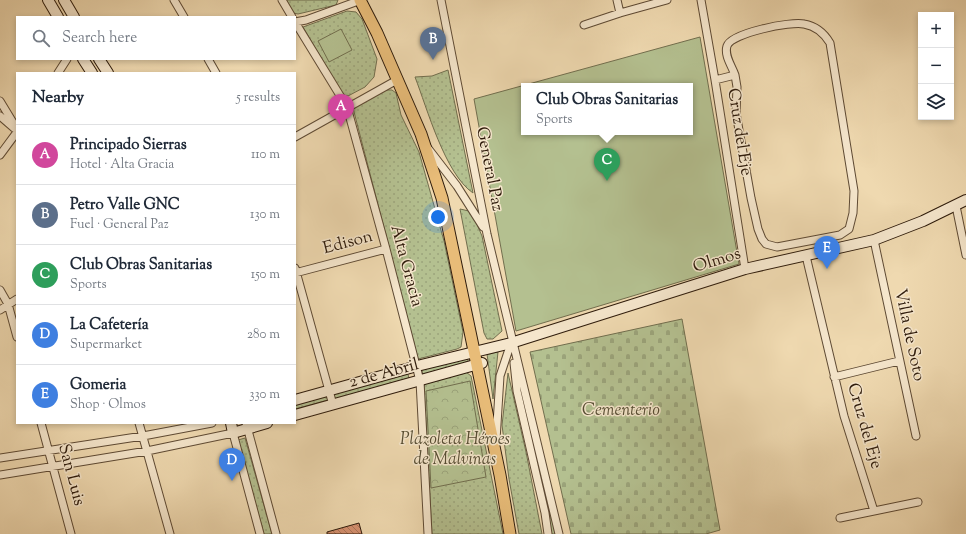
<!DOCTYPE html>
<html lang="en">
<head>
<meta charset="utf-8">
<style>
  body { margin:0; font-family:"Sorts Mill Goudy",serif; background:#f2f2f3; color:#1f2937 }
  .controls { position:absolute; right:12px; top:12px; display:grid; overflow:hidden; border-radius:0px; box-shadow:0 2px 6px #0003 }
  .controls button { width:36px; height:36px; display:grid; place-items:center; padding:0; border:0; border-bottom:1px solid #e0e1e3; background:#fff; color:#1f2937; font:20px sans-serif }
  .you { position:absolute; left:438px; top:217px; width:14px; height:14px; margin:-10px; border:3px solid #fff; border-radius:50%; background:#1a73e8; box-shadow:0 0 0 6px #1a73e833 }
  .badge { display:grid; place-items:center; width:26px; height:26px; border-radius:50%; background:#db2777; color:#fff; font-size:13px; font-weight:700 }
  .pin { position:absolute; translate:-50% -33px; filter:drop-shadow(0 1px 2px #0008) }
  .pin::after { content:''; position:absolute; top:21px; width:14px; height:12px; background:inherit; clip-path:polygon(0 0,100% 0,50% 100%) }
  .popup { position:absolute; left:521px; top:83px; width:172px; height:52px; box-sizing:border-box; display:grid; place-content:center; border-radius:0px; background:#fff; filter:drop-shadow(0 1px 3px #0005); font-size:13px; white-space:nowrap; color:#747a83 }
  .popup b { font-size:15px; color:#1f2937 }
  .popup::after { content:''; position:absolute; left:50%; top:100%; margin-left:-8px; border:8px solid transparent; border-top-color:#fff }
  .list { margin:0; padding:0; list-style:none }
  h2 { display:flex; justify-content:space-between; align-items:center; height:52px; margin:0; padding:0 16px; font-size:17px }
  h2 small { font-size:13px; font-weight:400; color:#747a83 }
  .list li { display:grid; grid-template-columns:26px 1fr auto; gap:12px; align-items:center; box-sizing:border-box; height:60px; padding:0 16px; border-top:1px solid #e0e1e3 }
  .list b { display:block; font-size:15px; white-space:nowrap }
  .list p { margin:0; font-size:13px; white-space:nowrap; color:#747a83 }
  .list em { font-size:13px; font-style:normal; color:#747a83 }
  .icon { flex:none; width:22px; height:22px; fill:none; stroke:currentColor; stroke-width:2; stroke-linecap:round; stroke-linejoin:round }
  .map { position:relative; flex:none; width:966px; height:534px; overflow:hidden }
  .search { position:absolute; background:#fff; box-shadow:0 2px 6px #0003; left:16px; top:16px; width:280px; height:44px; display:flex; align-items:center; gap:10px; box-sizing:border-box; padding:0 14px; border-radius:0px; color:#747a83; font-size:15px }
  .panel { position:absolute; background:#fff; box-shadow:0 2px 6px #0003; left:16px; top:72px; width:280px; height:352px; border-radius:0px }
  .map>svg:first-child { display:block }
  .grass { fill:url(#grass-dots); stroke:#716e4e }
  .forest { fill:url(#forest-crowns); stroke:#716e4e }
  .cemetery { fill:url(#cemetery-stones); stroke:#716e4e }
  .garden { fill:#b4c090; stroke:#716e4e; fill-rule:evenodd }
  .building { fill:url(#building-back-hatch); stroke:#2e1b0b }
  .lines { fill:none; stroke-linecap:round; stroke-linejoin:round }
  .street-casing { stroke:#5e4a34; stroke-width:9 }
  .secondary-casing { stroke:#2e1b0b; stroke-width:12 }
  .primary-casing { stroke:#2e1b0b; stroke-width:13 }
  .street { stroke:#f5e6cc; stroke-width:7 }
  .secondary { stroke:#f5e6cc; stroke-width:10 }
  .primary { stroke:#e8bc78; stroke-width:11 }
  .labels { text-anchor:middle; dominant-baseline:central; stroke-width:3; stroke-linejoin:round; paint-order:stroke }
  .street-label { font-size:17px; fill:#2e1b0b; stroke:#f5e6cc }
  .park-label { font-size:17px; font-style:italic; fill:#564d33; stroke:#f5e6cc }
</style>
</head>
<body>
<div class="map">
<svg width="966" height="534" viewBox="0 0 966 534">
  <defs>
    <pattern id="grass-dots" width="8" height="8" patternUnits="userSpaceOnUse"><rect width="8" height="8" fill="#b4c090"/><path d="M2 2h.1M6 6h.1" fill="none" stroke="#9ba47b" stroke-width="1.8" stroke-linecap="round"/></pattern>
    <pattern id="forest-crowns" width="20" height="18" patternUnits="userSpaceOnUse"><rect width="20" height="18" fill="#b4c090"/><path d="M2 6a3 3 0 1 1 6 0M12 15a3 3 0 1 1 6 0" fill="none" stroke="#9ba47b"/></pattern>
    <pattern id="cemetery-stones" width="16" height="16" patternUnits="userSpaceOnUse"><rect width="16" height="16" fill="#b4c090"/><path d="M2 7V4a2 2 0 0 1 4 0v3zM10 15v-3a2 2 0 0 1 4 0v3z" fill="#9ba47b"/></pattern>
    <pattern id="building-back-hatch" width="6" height="6" patternUnits="userSpaceOnUse"><rect width="6" height="6" fill="#d69271"/><path d="M-1 5l2 2M0 0l6 6M5-1l2 2" fill="none" stroke="#ae765b"/></pattern>
  </defs>
  <rect width="100%" height="100%" fill="#efd9b0"/>
  <filter id="stains"><feTurbulence type="fractalNoise" baseFrequency=".005" numOctaves="4"/><feColorMatrix values="0 0 0 0 .2 0 0 0 0 .09 0 0 0 0 .02 0 0 0 .5 -.17"/></filter>
  <radialGradient id="worn" r=".72"><stop offset=".6" stop-color="#630" stop-opacity="0"/><stop offset="1" stop-color="#630" stop-opacity=".3"/></radialGradient>
  <path class="grass" d="M285,0H338L336,5L298,14L293,13Z
    M347,11L356,12L362,19L377,59L374,77L365,87L348,96L343,95L303,27Z
    M448,70L473,193C445,174 427,108 415,77L432,76Z
    M386,90H392L396,93L401,115L419,152L444,241L463,332L461,347L457,349L418,359L353,108Z
    M460,209L469,211L476,222L482,236L502,331L493,339H487L484,333Z
    M498,352L493,399L487,354Z
    M467,357L469,364L423,375L421,367Z
    M407,371L409,378L335,399L333,392Z
    M466,372L471,376L503,534H432L424,386L426,382Z
    M508,373L526,452L542,534H519L509,479L502,425Z
    M326,395L328,400L295,409V404Z
    M530,420L556,534H550L527,421Z
    M245,438L272,534H264L238,440Z"/>
  <path class="forest" d="M470,381L486,477L431,488L426,391Z"/>
  <path class="cemetery" d="M682,319L720,530L706,534H571L530,352Z"/>
  <path class="garden" d="M341,29L352,50L329,62L318,41Z
    M700,37L739,264L516,331L474,99ZM524,86H690V132H524Z"/>
  <path class="building" d="M359,523L362,534H327V532Z"/>
  <g class="lines">
    <defs>
      <path id="street" d="M174,0L184,17
        M282,0L292,17
        M441,0L487,234L559,534
        M617,0L620,13
        M701,0L715,80L745,269
        M295,22L347,107L386,249L420,381L428,534
        M295,22L306,20L361,0
        M584,25L620,13L667,0
        M208,59L216,73
        M58,73L67,59
        M715,80L735,75C732,66 724,56 727,46C731,33 791,21 804,24C816,26 824,33 830,43L854,191L853,213L849,229L840,235L777,247L766,244L762,239L758,229L751,198L736,113L737,87L735,75
        M0,101L17,129
        M0,116L14,128
        M295,137L397,80
        M427,147L457,186L483,227
        M0,155L17,132
        M956,206L966,255
        M874,240L916,436
        M806,256L844,416L874,511
        M295,268L333,405
        M295,273L386,249
        M0,290L8,304L17,337
        M0,310L17,299
        M514,363L517,391L545,513L548,534
        M834,377L899,361
        M41,423L71,534
        M139,423L170,534
        M246,423L276,534
        M496,440L500,376L511,343
        M0,458L143,436L212,423
        M0,475L147,451L233,433L260,534
        M840,518L918,502"/>
      <path id="secondary" d="M48,0L58,17
        M64,0L74,17
        M83,59L92,73
        M99,59L108,73
        M295,400L417,366L511,343L745,269L874,240L923,221L966,200
        M295,415L482,363
        M231,423L233,433L267,423"/>
      <path id="primary" d="M360,0L377,33L421,134L442,198L500,475L510,534"/>
    </defs>
    <use href="#street" class="street-casing"/>
    <use href="#secondary" class="secondary-casing"/>
    <use href="#primary" class="primary-casing"/>
    <use href="#street" class="street"/>
    <use href="#secondary" class="secondary"/>
    <use href="#primary" class="primary"/>
  </g>
  <g class="labels">
    <g class="street-label">
      <text transform="translate(739 132) rotate(81)">Cruz del Eje</text>
      <text transform="translate(489 169) rotate(79)">General Paz</text>
      <text transform="translate(348 243) rotate(-15)">Edison</text>
      <text transform="translate(717 261) rotate(-17)">Olmos</text>
      <text transform="translate(406 266) rotate(75)">Alta Gracia</text>
      <text transform="translate(909 335) rotate(78)">Villa de Soto</text>
      <text transform="translate(384 374) rotate(-15)">2 de Abril</text>
      <text transform="translate(864 426) rotate(74)">Cruz del Eje</text>
      <text transform="translate(71 475) rotate(75)">San Luis</text>
    </g>
    <g class="park-label">
      <text x="621" y="411">Cementerio</text>
      <text x="455" y="440">Plazoleta Héroes<tspan x="455" dy="20">de Malvinas</tspan></text>
    </g>
  </g>
  <rect width="100%" height="100%" filter="url(#stains)"/>
  <rect width="100%" height="100%" fill="url(#worn)"/>
</svg>
<div class="controls">
<button>+</button>
<button>−</button>
<button><svg class="icon" aria-label="layers" viewBox="0 0 24 24"><path d="M12 4l9 5-9 5-9-5zM3 14l9 5 9-5"/></svg></button>
</div>
<div class="you"></div>
<div class="pin badge" style="left:341px;top:127px;background:#d1479c">A</div>
<div class="pin badge" style="left:433px;top:60px;background:#5c6f8a">B</div>
<div class="pin badge" style="left:607px;top:181px;background:#2e9e5b">C</div>
<div class="popup"><b>Club Obras Sanitarias</b>Sports</div>
<div class="pin badge" style="left:232px;top:481px;background:#3f7fe0">D</div>
<div class="pin badge" style="left:827px;top:269px;background:#3f7fe0">E</div>
<div class="search"><svg class="icon" aria-label="search" viewBox="0 0 24 24"><circle cx="10" cy="10" r="6"/><path d="M15 15l6 6"/></svg>Search here</div>
<section class="panel">
<h2>Nearby<small>5 results</small></h2>
<ul class="list">
<li><span class="badge" style="background:#d1479c">A</span><div><b>Principado Sierras</b><p>Hotel · Alta Gracia</p></div><em>110 m</em></li>
<li><span class="badge" style="background:#5c6f8a">B</span><div><b>Petro Valle GNC</b><p>Fuel · General Paz</p></div><em>130 m</em></li>
<li><span class="badge" style="background:#2e9e5b">C</span><div><b>Club Obras Sanitarias</b><p>Sports</p></div><em>150 m</em></li>
<li><span class="badge" style="background:#3f7fe0">D</span><div><b>La Cafetería</b><p>Supermarket</p></div><em>280 m</em></li>
<li><span class="badge" style="background:#3f7fe0">E</span><div><b>Gomeria</b><p>Shop · Olmos</p></div><em>330 m</em></li>
</ul>
</section>
</div>
</body>
</html>
